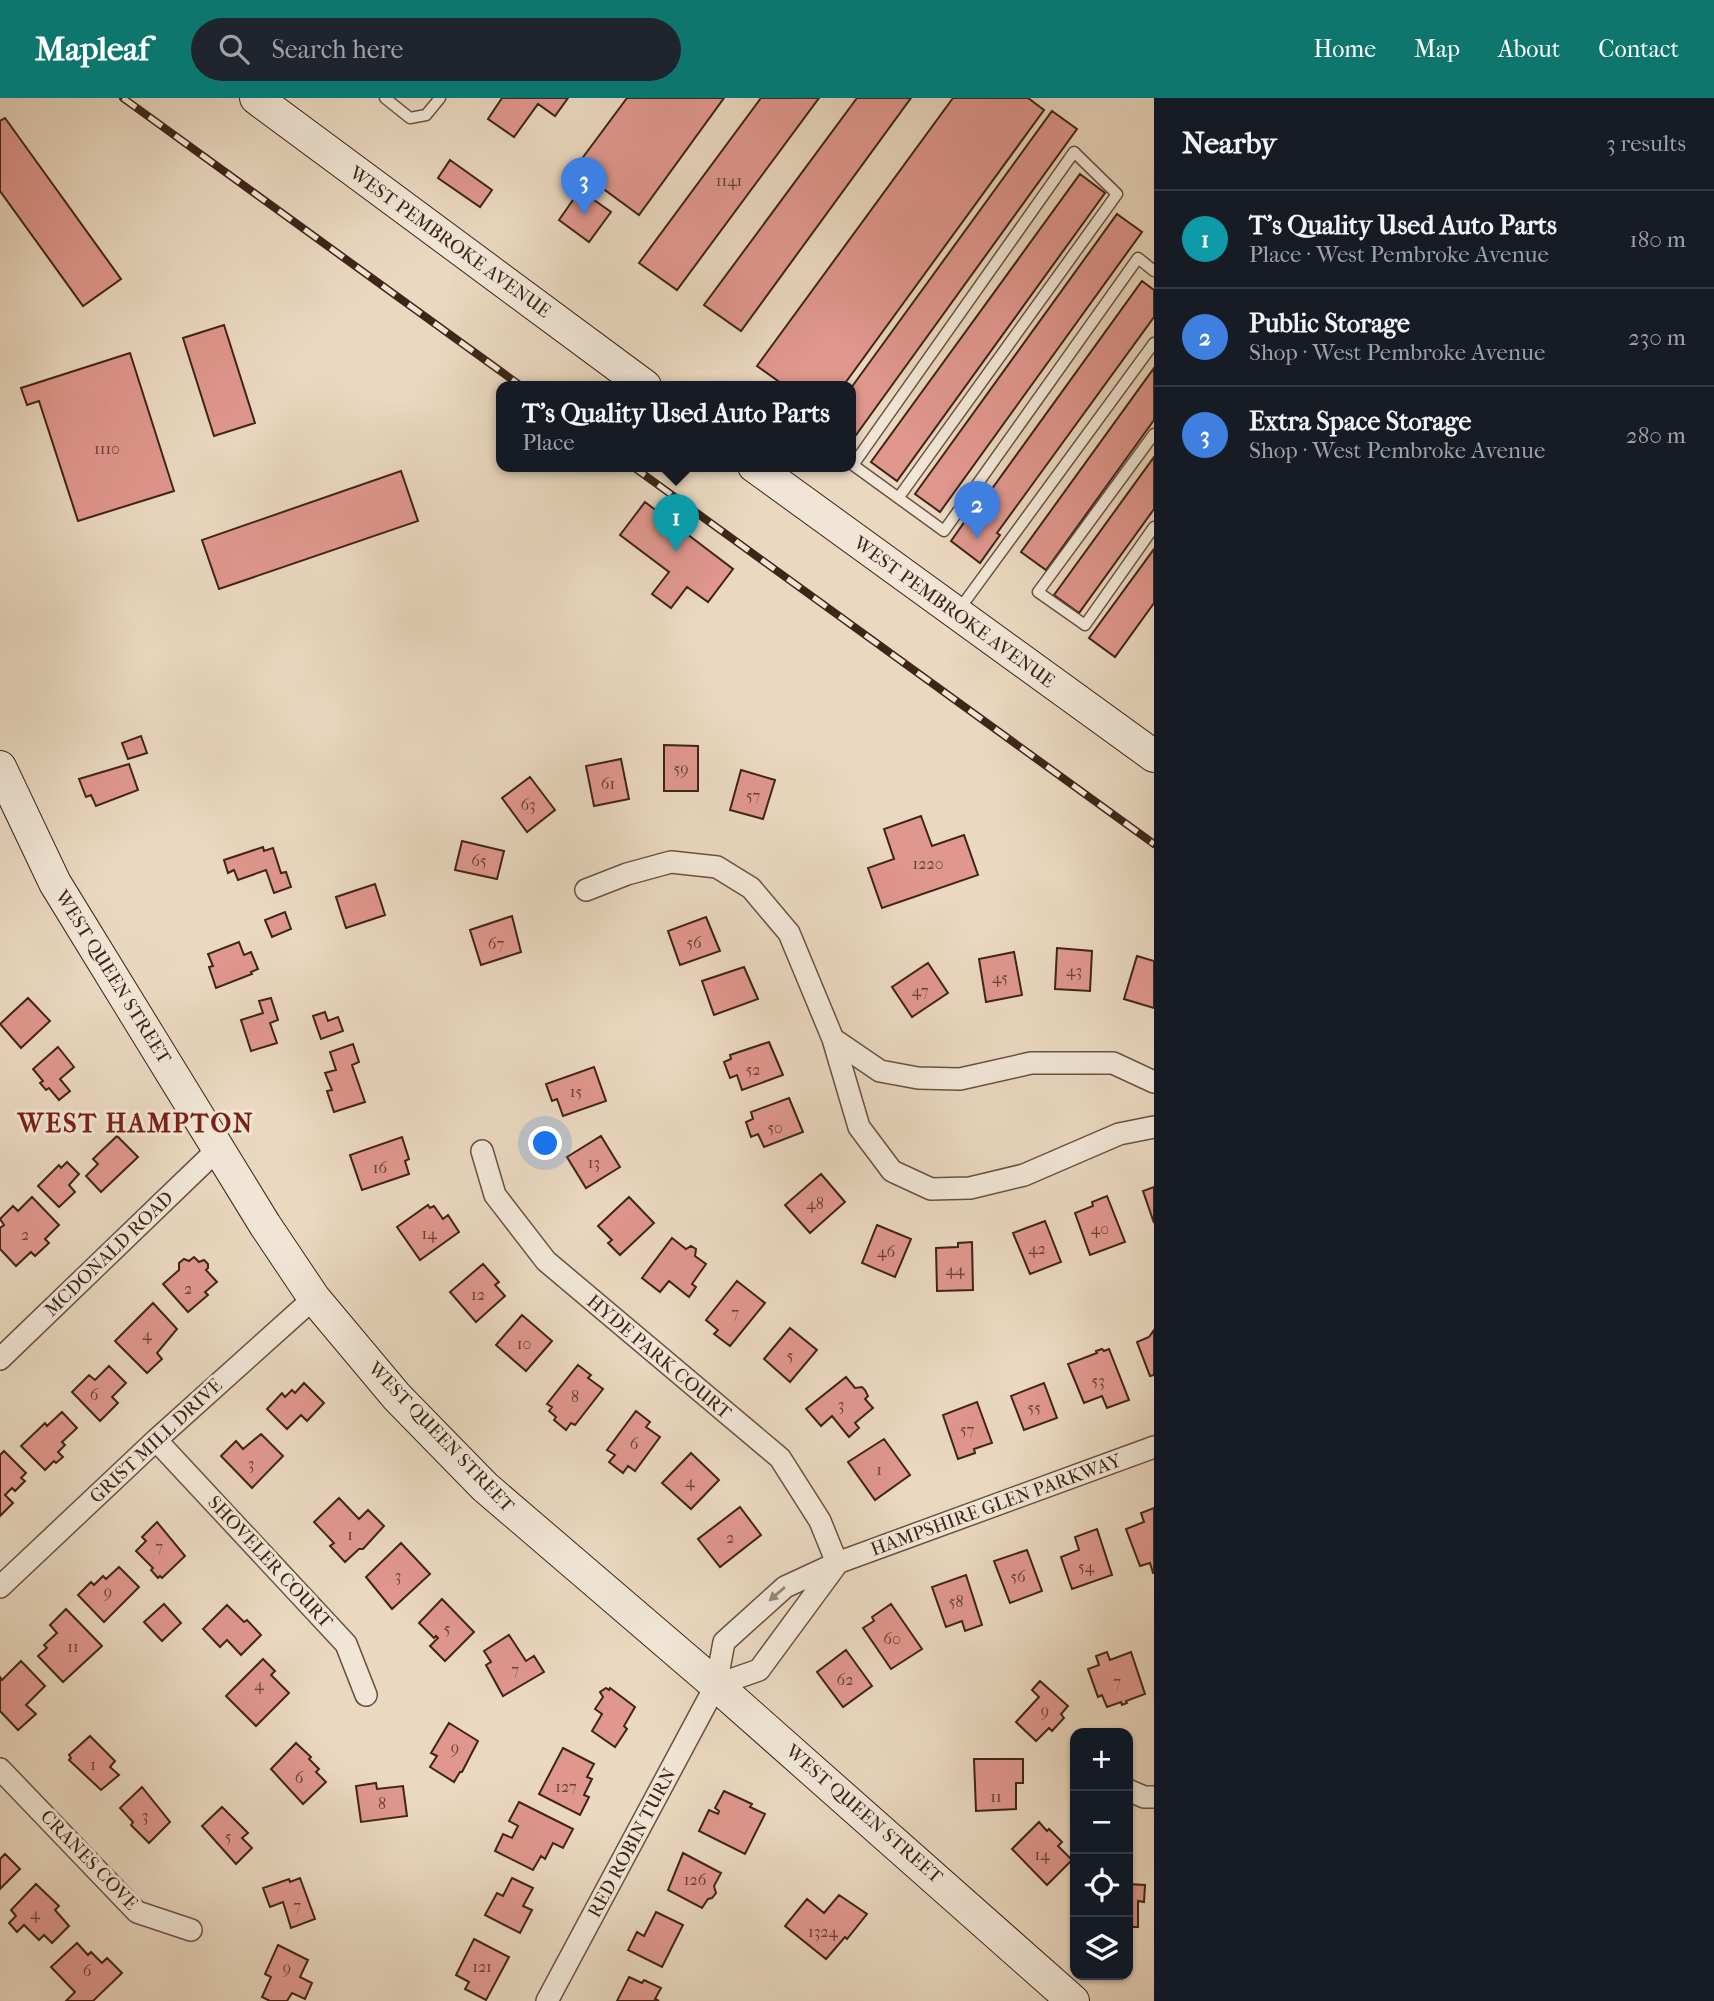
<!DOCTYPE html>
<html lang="en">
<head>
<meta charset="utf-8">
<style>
  body { margin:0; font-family:"IM FELL French Canon",serif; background:#20242c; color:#f1f3f6 }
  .controls { position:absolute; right:21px; bottom:21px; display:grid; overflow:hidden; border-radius:14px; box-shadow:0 2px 5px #0004 }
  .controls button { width:63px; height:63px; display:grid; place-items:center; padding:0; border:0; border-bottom:2px solid #363941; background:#171b24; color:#f1f3f6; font:35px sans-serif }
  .you { position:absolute; left:546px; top:1046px; width:24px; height:24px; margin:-18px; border:5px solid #fff; border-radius:50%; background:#1a73e8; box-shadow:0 0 0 10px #1a73e833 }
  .badge { display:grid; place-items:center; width:46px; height:46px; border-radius:50%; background:#0f766e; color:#fff; font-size:23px; font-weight:700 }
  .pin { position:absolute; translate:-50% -58px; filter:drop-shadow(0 2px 4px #0008) }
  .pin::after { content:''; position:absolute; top:37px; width:24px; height:21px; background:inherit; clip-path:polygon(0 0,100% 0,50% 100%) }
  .popup { position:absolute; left:496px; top:283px; width:360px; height:91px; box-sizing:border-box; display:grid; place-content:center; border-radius:14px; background:#171b24; filter:drop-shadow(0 2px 5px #0005); font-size:23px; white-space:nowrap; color:#9ea1a6 }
  .popup b { font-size:26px; color:#f1f3f6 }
  .popup::after { content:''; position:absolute; left:50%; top:100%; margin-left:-14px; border:14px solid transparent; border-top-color:#171b24 }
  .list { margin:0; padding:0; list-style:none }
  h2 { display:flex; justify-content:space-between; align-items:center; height:91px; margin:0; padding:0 28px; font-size:30px }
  h2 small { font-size:23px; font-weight:400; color:#9ea1a6 }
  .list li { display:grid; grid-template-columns:46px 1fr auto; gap:21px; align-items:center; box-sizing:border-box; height:98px; padding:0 28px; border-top:2px solid #363941 }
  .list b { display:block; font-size:26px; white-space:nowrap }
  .list p { margin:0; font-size:23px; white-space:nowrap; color:#9ea1a6 }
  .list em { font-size:23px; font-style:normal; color:#9ea1a6 }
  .icon { flex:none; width:38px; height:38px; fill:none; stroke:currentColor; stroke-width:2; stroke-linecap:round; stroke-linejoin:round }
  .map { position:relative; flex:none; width:1154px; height:1903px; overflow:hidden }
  header { display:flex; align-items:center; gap:42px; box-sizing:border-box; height:98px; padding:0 35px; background:#0f766e; color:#fff }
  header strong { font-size:33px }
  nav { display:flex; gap:38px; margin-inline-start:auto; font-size:24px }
  .search { width:490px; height:63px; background:#20242c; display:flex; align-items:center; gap:18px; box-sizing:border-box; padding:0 24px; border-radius:38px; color:#9ea1a6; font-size:26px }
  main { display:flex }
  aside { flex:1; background:#171b24 }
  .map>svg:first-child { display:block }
  .building { fill:#e0978e; stroke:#3e2518; stroke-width:2 }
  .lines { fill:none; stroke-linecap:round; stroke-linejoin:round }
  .service-casing { stroke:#695242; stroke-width:13 }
  .minor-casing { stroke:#695242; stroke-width:24 }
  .secondary-casing { stroke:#3e2518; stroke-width:34 }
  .service { stroke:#f1e6d6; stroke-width:10 }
  .minor { stroke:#f1e6d6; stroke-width:21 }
  .secondary { stroke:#f1e6d6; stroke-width:32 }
  .rail-casing { stroke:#3e2518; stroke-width:8 }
  .rail { stroke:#f1e6d6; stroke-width:5; stroke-dasharray:16; stroke-linecap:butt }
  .oneway { fill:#988677 }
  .labels { text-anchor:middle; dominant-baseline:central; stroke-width:6; stroke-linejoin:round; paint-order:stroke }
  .number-label { font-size:16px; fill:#664236 }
  .street-label { font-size:19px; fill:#3e2518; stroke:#f1e6d6 }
  .district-label { font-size:26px; font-weight:bold; letter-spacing:2px; fill:#7a1f14; stroke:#f1e6d6 }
</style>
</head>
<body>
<header>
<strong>Mapleaf</strong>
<div class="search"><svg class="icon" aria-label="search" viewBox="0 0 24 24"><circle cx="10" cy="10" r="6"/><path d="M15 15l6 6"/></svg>Search here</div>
<nav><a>Home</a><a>Map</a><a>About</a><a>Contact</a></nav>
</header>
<main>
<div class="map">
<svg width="1154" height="1903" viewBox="0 0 1154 1903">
  <rect width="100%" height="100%" fill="#ead8c0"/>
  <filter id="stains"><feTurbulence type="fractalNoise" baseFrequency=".00286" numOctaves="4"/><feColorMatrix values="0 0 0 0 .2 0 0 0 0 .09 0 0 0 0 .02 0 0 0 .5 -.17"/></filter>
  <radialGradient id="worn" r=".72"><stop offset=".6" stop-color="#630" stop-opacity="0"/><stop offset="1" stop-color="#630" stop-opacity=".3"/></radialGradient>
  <path class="building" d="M502,0H568L555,18L538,6L514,39L488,21Z
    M627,0H724L639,117L575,70Z
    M761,0H819L677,192L639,165Z
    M857,0H911L741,233L704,207Z
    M953,0H1028L1044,12L843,288H785L757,268Z
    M1052,13L1077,31L851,344V290Z
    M5,20L121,181L83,208L0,93V23Z
    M450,62L492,92L480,109L438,80Z
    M1080,76L1105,95L897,383L871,364Z
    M580,92L611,114L589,144L559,122Z
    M1117,116L1142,134L940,414L915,396Z
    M1142,183L1154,192V219L997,435L1000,437L980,465L951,443L970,416L973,417Z
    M224,227L255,325L214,338L183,240Z
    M130,255L174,393L78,423L39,303L27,307L21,290Z
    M1154,270V322L1046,472L1021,454Z
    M1154,359V411L1079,515L1054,497Z
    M401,373L418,423L219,491L202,442Z
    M645,404L733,471L708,504L687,489L671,510L652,496L669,474L620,437Z
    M1154,451V505L1115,559L1089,540Z
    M141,638L147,655L128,661L122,645Z
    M664,647L698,648V693H664Z
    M621,661L629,701L594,708L586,668Z
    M129,666L138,692L96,708L91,697L86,699L79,681Z
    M741,672L775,682L763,721L730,712Z
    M530,679L555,712L527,734L502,700Z
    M921,718L932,748L964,737L978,777L882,810L868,770L894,761L884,731Z
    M462,743L504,753L497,781L455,772Z
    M263,749L264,753L273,750L281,775L286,774L291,789L274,795L266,772L238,782L234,772L228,775L224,762Z
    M375,786L385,817L346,830L336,799Z
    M285,814L291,831L272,839L265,822Z
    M512,818L521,854L481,867L470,832Z
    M706,819L720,853L680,867L668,833Z
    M239,844L244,857L251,854L258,871L251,874L252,876L216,890L209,869L213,868L208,856Z
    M1057,850L1092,853L1090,893L1055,891Z
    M1014,854L1022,897L986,904L979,861Z
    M1137,858L1154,863V910L1124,901Z
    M928,865L948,895L912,919L892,889Z
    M744,869L758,901L714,917L702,883Z
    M28,900L50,923L21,950L0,926Z
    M271,900L278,922L270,925L277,945L251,953L241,922L263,915L259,903Z
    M325,914L328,923L338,919L343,933L321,941L313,918Z
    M769,944L783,977L742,992L737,977L730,980L724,964L731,961L730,957Z
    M353,946L359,964L352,967L365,1004L334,1014L327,993L332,992L325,975L336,972L330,954Z
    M58,949L74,969L60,981L70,993L59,1002L49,990L46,992L40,985L43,983L33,971Z
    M594,969L606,1003L563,1018L557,1001L552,1003L546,986Z
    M789,1000L803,1034L764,1049L758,1036L751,1039L746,1024L753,1021L751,1014Z
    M117,1038L138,1059L101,1094L86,1078L98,1066L93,1061Z
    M601,1038L620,1069L586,1090L567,1059Z
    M402,1039L409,1061L405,1063L409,1076L362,1092L350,1057Z
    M67,1064L79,1076L69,1087L75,1094L59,1109L38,1088L59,1067L61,1070Z
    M821,1076L845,1104L810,1135L785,1107Z
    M1154,1089V1125L1143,1093Z
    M1107,1098L1125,1144L1090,1157L1075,1115L1093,1108L1092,1104Z
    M32,1099L59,1127L45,1141L49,1145L35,1158L31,1154L16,1168L0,1151V1130L4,1127L0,1121L13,1108L18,1113Z
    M629,1099L654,1125L620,1157L608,1145L612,1142L598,1128Z
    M428,1107L430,1110L434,1108L443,1121L448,1117L459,1134L420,1162L397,1129Z
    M1045,1123L1061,1164L1030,1176L1013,1135Z
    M877,1127L911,1141L895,1179L862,1165Z
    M672,1140L686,1151L691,1148L696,1151L695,1158L706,1166L692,1186L696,1189L689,1199L669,1183L660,1194L642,1180Z
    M972,1144L973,1192L937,1193L936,1150L958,1149V1145Z
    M194,1159L199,1164L204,1162L208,1166V1170L206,1172L217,1184L205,1194L208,1197L188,1214L163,1186L179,1172V1165L184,1161L189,1163Z
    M483,1166L499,1184L495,1187L505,1198L476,1224L450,1194Z
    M737,1183L765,1205L730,1248L714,1236L718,1232L706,1222Z
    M153,1205L177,1231L157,1255L162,1261L147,1275L115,1243Z
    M522,1217L552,1243L526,1273L496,1247Z
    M790,1230L817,1252L790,1284L764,1261Z
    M1154,1232V1277L1150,1278L1137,1244L1149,1239Z
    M1102,1251L1104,1253L1109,1251L1129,1302L1107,1310L1102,1298L1084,1305L1068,1266L1097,1255L1096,1253Z
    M578,1267L591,1277L588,1280L603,1291L575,1327L571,1325L566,1332L554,1322L556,1319L549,1313L552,1309L547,1306Z
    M109,1268L126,1285L112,1299L118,1305L100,1323L72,1294L89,1277L95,1282Z
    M846,1279L855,1290L862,1289L865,1292L868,1298L865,1301L873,1310L855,1325L859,1330L849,1339L832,1318L821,1328L806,1311Z
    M304,1285L324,1305L307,1323L301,1317L287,1331L267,1311L282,1295L285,1299L292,1292L295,1295Z
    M1044,1285L1057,1320L1024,1332L1011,1298Z
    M977,1304L992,1345L974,1351L975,1355L958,1361L943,1317Z
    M636,1313L650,1324L646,1329L660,1339L635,1373L628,1368L623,1375L609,1364L615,1357L607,1352Z
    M62,1314L77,1330L62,1344L65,1347L58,1354L63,1359L56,1365L54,1363L45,1372L21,1348L45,1325L47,1328Z
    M261,1336L283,1358L252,1390L221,1358L236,1343L243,1351Z
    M884,1341L910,1377L875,1402L848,1364Z
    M4,1353L26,1375L21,1380L25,1383L15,1393L12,1390L5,1397L13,1405L0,1418V1357Z
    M691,1355L719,1382L691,1411L662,1385Z
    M339,1400L359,1421L368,1412L384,1428L363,1451H359L345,1464L330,1448L334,1445L314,1424Z
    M740,1409L761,1437L720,1469L698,1441Z
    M1154,1410V1475H1153L1150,1465L1140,1468L1126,1431L1144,1424L1141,1415Z
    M157,1424L185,1458L162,1480L160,1478L158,1480L151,1472L153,1470L136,1453L146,1443L142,1439Z
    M1097,1431L1112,1477L1072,1491L1061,1459L1079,1452L1075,1439Z
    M401,1445L430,1476L392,1511L366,1479Z
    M1027,1452L1042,1493L1010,1505L994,1463Z
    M119,1469L139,1489L104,1524L78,1497L91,1484L94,1487L103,1478L106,1481Z
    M966,1477L982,1527L965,1533L962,1523L946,1529L932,1489Z
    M442,1501L474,1534L445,1563L430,1548L438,1540L436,1538L434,1540L419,1525Z
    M164,1506L181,1525L162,1543L144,1524Z
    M891,1506L922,1551L891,1571L863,1530L874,1523L872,1519Z
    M227,1507L244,1524L247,1522L261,1537L241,1557L227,1542L220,1549L203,1531Z
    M66,1511L102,1548L63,1584L38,1558L47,1550L44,1547L57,1535L50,1527Z
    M509,1537L526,1563L534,1558L544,1574L503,1598L486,1567L491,1564L484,1553Z
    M846,1552L872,1588L843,1609L817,1574Z
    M1107,1554L1110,1562L1131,1554L1145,1596L1126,1603L1127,1605L1122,1607L1121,1604L1107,1609L1102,1597L1098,1599L1088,1571L1099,1567L1096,1558Z
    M263,1561L275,1573L271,1577L289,1595L256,1628L226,1598Z
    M21,1563L45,1588L26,1607L36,1616L18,1632L0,1613V1579L2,1582Z
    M1040,1583L1068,1608L1061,1616L1064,1620L1052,1633L1049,1630L1036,1643L1016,1624L1039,1599L1032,1592Z
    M606,1590L609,1592L610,1590L635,1609L624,1628L627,1631L615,1649L592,1633L602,1616L595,1611L603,1599L600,1594Z
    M449,1625L478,1643L462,1674H460L454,1684L430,1669L437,1658L431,1655Z
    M90,1638L115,1663L110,1669L119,1677L101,1692L69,1662L71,1660L69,1657Z
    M296,1645L311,1659L309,1661L319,1671L316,1674L326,1684L303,1706L271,1671Z
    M563,1650L594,1666L587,1679L592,1681L584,1697L589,1699L580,1717L539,1696Z
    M974,1661H1023V1685H1016V1711L976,1713Z
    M376,1685L377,1691L403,1688L407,1718L361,1724L356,1688Z
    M142,1689L170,1724L149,1745L131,1727L133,1724L120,1710Z
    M724,1693L752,1706L750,1709L765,1716L745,1756L699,1733L709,1712L718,1716L719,1713L715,1710Z
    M519,1704L573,1731L563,1750L553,1745L545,1761L541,1758L533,1772L495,1753L503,1736L512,1740L518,1728L509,1723Z
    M222,1709L248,1735L242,1740L252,1750L236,1766L202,1728Z
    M1039,1724L1047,1733L1049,1731L1062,1744L1058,1748L1072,1762L1047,1787L1012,1751Z
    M683,1755L721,1775L714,1788L716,1795L712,1800L708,1801L702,1810L668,1792Z
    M5,1756L20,1771L0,1791V1761Z
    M300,1780L315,1821L291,1830L283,1804L270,1809L263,1790L289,1781L290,1784Z
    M512,1780L533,1790L523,1808L532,1812L520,1835L485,1817L497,1795L503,1798Z
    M36,1786L59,1808L55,1812L69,1828L52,1845L44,1837L39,1842L24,1827L17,1834L9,1825L16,1818L11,1812Z
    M1128,1786L1145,1787L1144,1804L1138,1803V1829H1128Z
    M839,1797L867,1816L847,1841L845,1839L826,1861L785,1828L807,1801L824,1815Z
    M656,1814L683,1827L662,1869L628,1852L637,1834L644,1838Z
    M474,1841L509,1859L486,1902L465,1891L469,1884L456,1877Z
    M77,1845L88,1857L91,1854L102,1865L107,1860L122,1875L93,1903H66L75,1894L51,1869Z
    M278,1847L308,1862L300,1879L312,1885L305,1901L292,1895L287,1903H270L262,1899L271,1879L265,1876Z
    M629,1879L642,1885L644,1882L661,1890L655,1901L659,1903H617Z"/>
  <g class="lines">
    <defs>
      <path id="service" d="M385,0L410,20L426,17L440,0
        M1154,336L1038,494L1085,527L1154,429
        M899,399L1117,96L1074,54L853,367L944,433L1138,160L1154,173
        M958,513L1154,245"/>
      <path id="minor" d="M586,792L627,776L671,764L717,769L751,790L789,835L833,941L859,1029L892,1073L931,1091L970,1090L1024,1077L1119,1036L1154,1029
        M833,941L880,973L918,980L960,981L1031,965H1113L1154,984
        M482,1053L495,1097L546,1163L780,1360L820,1423L837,1465
        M0,1261L218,1051
        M156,1342L346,1546L366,1597
        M0,1489L156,1342L314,1200
        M716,1587L759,1572L837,1466
        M0,1671L137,1814L191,1832
        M1128,1692L1144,1699H1154
        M547,1903L716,1587L724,1544L785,1489L837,1465L1154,1349"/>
      <path id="secondary" d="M256,0L645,288
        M754,368L1154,658
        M0,669L55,785L265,1127L314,1200L397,1299L485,1389L716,1587L1073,1903"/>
    </defs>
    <use href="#service" class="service-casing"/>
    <use href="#minor" class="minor-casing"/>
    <use href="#secondary" class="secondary-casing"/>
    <use href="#service" class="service"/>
    <use href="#minor" class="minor"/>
    <use href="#secondary" class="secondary"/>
    <defs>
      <path id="rail" d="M123,0L521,288
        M632,368L1154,746"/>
    </defs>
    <use href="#rail" class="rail-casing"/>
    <use href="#rail" class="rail"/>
  </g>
  <defs><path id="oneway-solid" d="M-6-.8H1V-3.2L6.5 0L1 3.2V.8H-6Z" transform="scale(1.75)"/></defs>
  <use class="oneway" href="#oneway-solid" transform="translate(777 1496) rotate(139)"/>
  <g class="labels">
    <g class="number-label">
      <text x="729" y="82">1141</text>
      <text x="107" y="350">1110</text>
      <text x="681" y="670">59</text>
      <text x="608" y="685">61</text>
      <text x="753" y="697">57</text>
      <text x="528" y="706">63</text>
      <text x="479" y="762">65</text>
      <text x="928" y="765">1220</text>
      <text x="694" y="844">56</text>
      <text x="496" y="845">67</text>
      <text x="1074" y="872">43</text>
      <text x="1000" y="879">45</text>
      <text x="920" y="892">47</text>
      <text x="753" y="971">52</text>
      <text x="576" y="993">15</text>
      <text x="775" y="1029">50</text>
      <text x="594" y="1064">13</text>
      <text x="380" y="1069">16</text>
      <text x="815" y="1105">48</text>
      <text x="1100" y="1130">40</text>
      <text x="429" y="1135">14</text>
      <text x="25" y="1136">2</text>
      <text x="1037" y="1150">42</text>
      <text x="886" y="1153">46</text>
      <text x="955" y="1171">44</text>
      <text x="188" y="1190">2</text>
      <text x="478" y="1196">12</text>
      <text x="735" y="1214">7</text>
      <text x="147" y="1236">4</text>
      <text x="524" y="1245">10</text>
      <text x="790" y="1257">5</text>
      <text x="1098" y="1282">53</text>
      <text x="94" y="1296">6</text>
      <text x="575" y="1298">8</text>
      <text x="841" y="1306">3</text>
      <text x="1034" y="1309">55</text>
      <text x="967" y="1331">57</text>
      <text x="634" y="1345">6</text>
      <text x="251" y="1365">3</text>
      <text x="879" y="1371">1</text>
      <text x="690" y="1383">4</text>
      <text x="350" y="1436">1</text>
      <text x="730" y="1439">2</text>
      <text x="159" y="1448">7</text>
      <text x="1086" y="1468">54</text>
      <text x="398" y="1477">3</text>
      <text x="1018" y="1478">56</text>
      <text x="108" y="1493">9</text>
      <text x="956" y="1503">58</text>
      <text x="447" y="1530">5</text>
      <text x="892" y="1540">60</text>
      <text x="73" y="1548">11</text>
      <text x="515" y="1571">7</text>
      <text x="845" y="1581">62</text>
      <text x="1117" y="1583">7</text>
      <text x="259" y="1586">4</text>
      <text x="1045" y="1612">9</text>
      <text x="455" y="1649">9</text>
      <text x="93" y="1666">1</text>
      <text x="299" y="1679">6</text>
      <text x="566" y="1688">127</text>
      <text x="996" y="1698">11</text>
      <text x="382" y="1705">8</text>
      <text x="145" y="1717">3</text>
      <text x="228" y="1738">5</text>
      <text x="1042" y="1756">14</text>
      <text x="695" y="1781">126</text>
      <text x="297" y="1807">7</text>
      <text x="35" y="1815">4</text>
      <text x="823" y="1833">1324</text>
      <text x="482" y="1868">121</text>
      <text x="287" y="1869">9</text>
      <text x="87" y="1872">6</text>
    </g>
    <g class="street-label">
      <text transform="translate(450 144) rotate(36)">WEST PEMBROKE AVENUE</text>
      <text transform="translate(954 514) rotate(36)">WEST PEMBROKE AVENUE</text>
      <text transform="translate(113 879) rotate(58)">WEST QUEEN STREET</text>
      <text transform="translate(109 1156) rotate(-44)">MCDONALD ROAD</text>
      <text transform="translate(659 1259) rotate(40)">HYDE PARK COURT</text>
      <text transform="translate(441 1339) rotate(46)">WEST QUEEN STREET</text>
      <text transform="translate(156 1343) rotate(-43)">GRIST MILL DRIVE</text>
      <text transform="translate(996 1407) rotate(-20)">HAMPSHIRE GLEN PARKWAY</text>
      <text transform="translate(270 1464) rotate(47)">SHOVELER COURT</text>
      <text transform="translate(864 1716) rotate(41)">WEST QUEEN STREET</text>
      <text transform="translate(632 1745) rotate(-62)">RED ROBIN TURN</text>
      <text transform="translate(89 1762) rotate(46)">CRANES COVE</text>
    </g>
    <g class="district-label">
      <text x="136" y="1025">WEST HAMPTON</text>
    </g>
  </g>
  <rect width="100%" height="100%" filter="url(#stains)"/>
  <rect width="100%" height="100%" fill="url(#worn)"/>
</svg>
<div class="controls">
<button>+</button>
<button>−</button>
<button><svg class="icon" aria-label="locate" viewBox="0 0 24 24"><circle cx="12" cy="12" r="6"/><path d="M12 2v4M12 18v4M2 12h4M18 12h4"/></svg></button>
<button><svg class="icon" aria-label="layers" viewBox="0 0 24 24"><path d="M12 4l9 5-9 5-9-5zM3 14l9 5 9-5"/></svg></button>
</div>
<div class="you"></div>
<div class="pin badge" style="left:676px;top:454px;background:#0f9aa8">1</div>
<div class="popup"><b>T's Quality Used Auto Parts</b>Place</div>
<div class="pin badge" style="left:977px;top:441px;background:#3f7fe0">2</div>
<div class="pin badge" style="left:584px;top:117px;background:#3f7fe0">3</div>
</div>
<aside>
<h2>Nearby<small>3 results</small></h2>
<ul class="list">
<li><span class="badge" style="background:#0f9aa8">1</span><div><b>T's Quality Used Auto Parts</b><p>Place · West Pembroke Avenue</p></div><em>180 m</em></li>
<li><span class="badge" style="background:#3f7fe0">2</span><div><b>Public Storage</b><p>Shop · West Pembroke Avenue</p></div><em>230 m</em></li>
<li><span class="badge" style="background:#3f7fe0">3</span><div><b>Extra Space Storage</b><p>Shop · West Pembroke Avenue</p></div><em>280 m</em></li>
</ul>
</aside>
</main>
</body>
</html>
